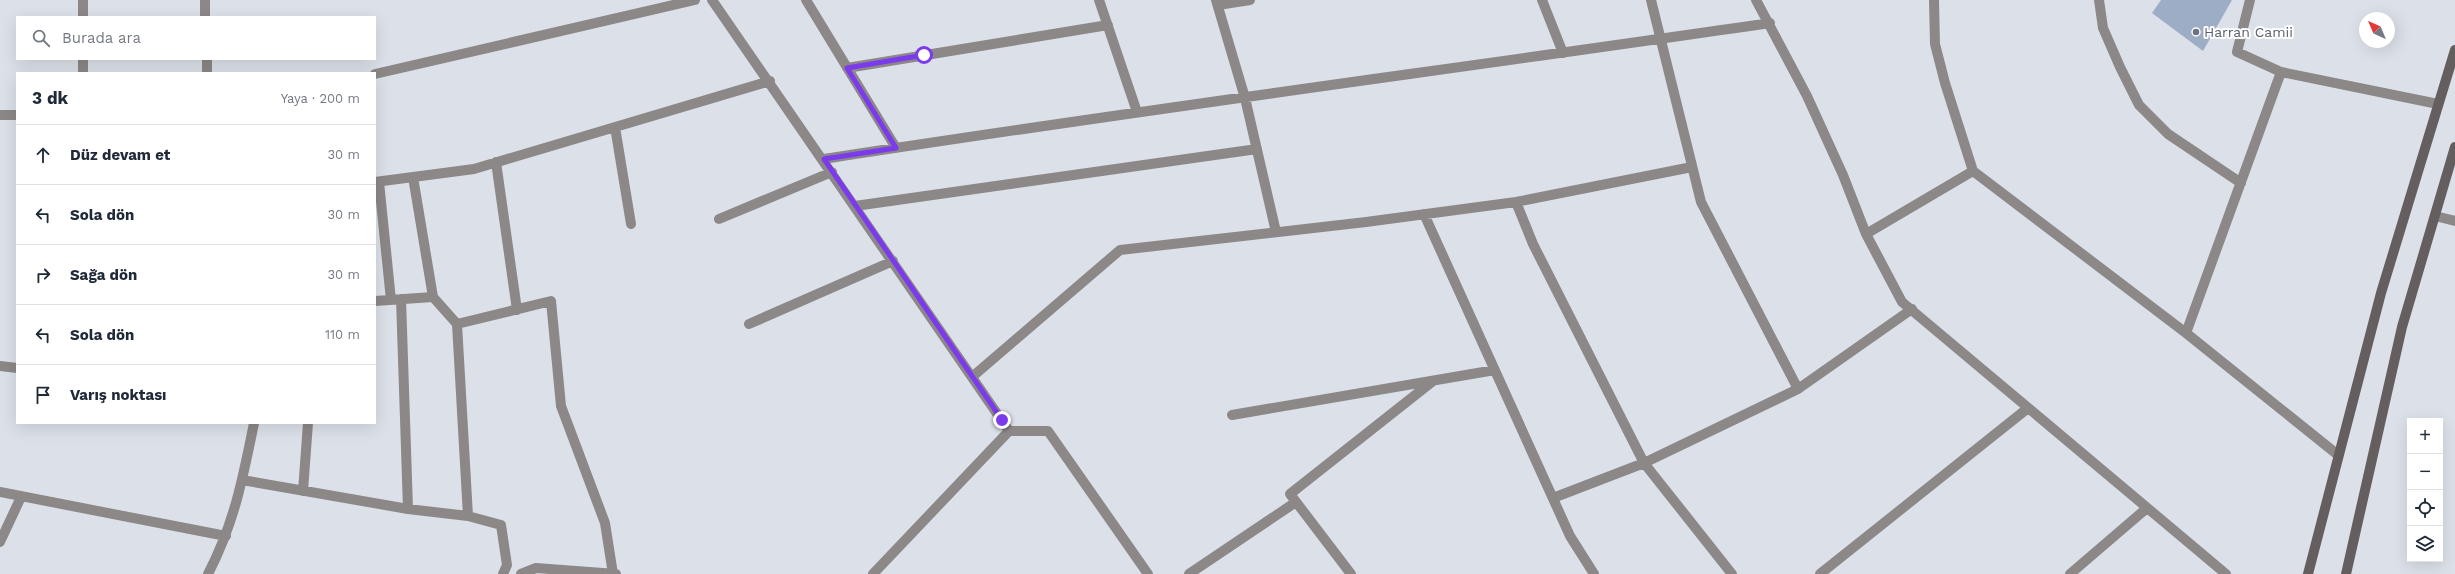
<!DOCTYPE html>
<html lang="tr">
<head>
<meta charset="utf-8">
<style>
  body { margin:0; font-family:"Work Sans",sans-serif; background:#f2f2f3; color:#1f2937 }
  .controls { position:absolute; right:12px; bottom:12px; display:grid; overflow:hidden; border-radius:0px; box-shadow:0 4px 16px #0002 }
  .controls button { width:36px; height:36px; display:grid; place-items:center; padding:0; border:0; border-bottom:1px solid #e0e1e3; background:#fff; color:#1f2937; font:20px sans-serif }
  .compass { position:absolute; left:2359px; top:12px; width:36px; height:36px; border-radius:50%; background:#fff; box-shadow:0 4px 16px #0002; rotate:316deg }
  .stop { position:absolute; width:12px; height:12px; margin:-9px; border:3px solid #7c3aed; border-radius:50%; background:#fff }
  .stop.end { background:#7c3aed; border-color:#fff; box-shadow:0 1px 4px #0008 }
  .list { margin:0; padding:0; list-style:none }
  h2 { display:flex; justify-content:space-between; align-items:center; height:52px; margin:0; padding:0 16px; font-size:17px }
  h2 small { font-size:13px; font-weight:400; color:#747a83 }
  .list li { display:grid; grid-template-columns:26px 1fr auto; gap:12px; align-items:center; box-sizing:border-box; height:60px; padding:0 16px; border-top:1px solid #e0e1e3 }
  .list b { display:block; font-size:15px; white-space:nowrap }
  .list em { font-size:13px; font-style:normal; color:#747a83 }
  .icon { flex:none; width:22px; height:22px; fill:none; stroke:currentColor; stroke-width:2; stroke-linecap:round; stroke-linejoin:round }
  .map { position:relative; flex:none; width:2455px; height:574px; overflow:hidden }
  .search { position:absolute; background:#fff; box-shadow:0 4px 16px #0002; left:16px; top:16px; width:360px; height:44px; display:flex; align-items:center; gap:10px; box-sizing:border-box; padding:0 14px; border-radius:0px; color:#747a83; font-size:15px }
  .panel { position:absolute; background:#fff; box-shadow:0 4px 16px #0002; left:16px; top:72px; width:360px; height:352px; border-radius:0px }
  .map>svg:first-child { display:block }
  .building { fill:#9eadc6 }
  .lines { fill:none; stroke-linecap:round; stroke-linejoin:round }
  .service { stroke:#8c8888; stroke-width:10 }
  .minor { stroke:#8c8888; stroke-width:10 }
  .secondary { stroke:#645e5e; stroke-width:10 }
  .route { stroke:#7c3aed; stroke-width:5 }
  .worship-dot { fill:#6b7280; stroke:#fff; stroke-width:1.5 }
  .labels { text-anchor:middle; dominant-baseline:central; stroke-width:4; stroke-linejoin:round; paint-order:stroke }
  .worship-label { font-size:14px; fill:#5b616d; stroke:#fff; text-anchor:start }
</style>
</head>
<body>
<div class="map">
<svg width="2455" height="574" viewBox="0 0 2455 574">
  <rect width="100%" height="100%" fill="#dce1e9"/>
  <path class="building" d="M2161,0H2232L2203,51L2152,13Z"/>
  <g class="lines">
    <path class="service" d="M2435,216L2455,221"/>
    <path class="minor" d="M83,0V17
      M205,0V17
      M712,0L1009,431L873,574
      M806,0L896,148
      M1099,0L1137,112
      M1216,0L1245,98L1276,232
      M1542,0L1563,53
      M1651,0L1701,202L1798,389
      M1756,0L1807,96L1843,175L1866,234L1902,302L2226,574
      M1934,0L1935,44L1945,83L1973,171
      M2099,0L2103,28L2120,67L2139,105L2168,134L2241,183
      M1218,5L1250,0
      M83,59V73
      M207,59V73
      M847,68L1108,25
      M2281,72L2438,104
      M375,74L695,0
      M0,115H17
      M615,127L631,224
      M824,159C1138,110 1454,69 1770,23
      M496,162L517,310
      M413,177L433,297L457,324L468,516
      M375,182L474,169L770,81
      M379,182L391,300
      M1516,202L1533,244L1644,463L1732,574
      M855,206L1257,149
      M1424,214L1570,536L1594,574
      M719,219L832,172
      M1866,234L1973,171L2186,333L2338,455
      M401,299L408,509
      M375,301L433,297
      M457,324L551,301L561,406L605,523L613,574
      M749,324L893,261
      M2186,333L2281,72L2237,52L2250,0
      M0,366L17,368
      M972,377L1120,250L1366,222L1516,202L1692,167
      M1232,415L1495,370
      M1009,431H1048L1148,574
      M242,480L408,509L468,516L501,525L507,565L503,574
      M303,491L308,423
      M0,492L226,536
      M1553,498L1644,463L1798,389L1912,309
      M0,542L21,497
      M208,574C234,524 243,478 254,423
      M521,574L536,568L616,574
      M1189,574L1296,502
      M1351,574L1290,494L1433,381
      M1820,574L2028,408
      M2070,574L2147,508"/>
    <path class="secondary" d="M2308,574L2381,293L2455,50
      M2346,574L2402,327L2455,147"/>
  </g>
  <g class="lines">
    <path class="route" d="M924,55L847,68L896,148L824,159L1002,420"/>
  </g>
  <circle class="worship-dot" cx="2196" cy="32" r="4"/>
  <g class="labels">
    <g class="worship-label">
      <text x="2204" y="32">Harran Camii</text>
    </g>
  </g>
</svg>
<div class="controls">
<button>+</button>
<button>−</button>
<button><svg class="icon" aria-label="locate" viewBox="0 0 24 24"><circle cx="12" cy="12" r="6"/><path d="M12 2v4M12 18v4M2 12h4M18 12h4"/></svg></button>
<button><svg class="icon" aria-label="layers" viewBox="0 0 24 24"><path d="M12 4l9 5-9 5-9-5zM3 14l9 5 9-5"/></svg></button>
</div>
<svg class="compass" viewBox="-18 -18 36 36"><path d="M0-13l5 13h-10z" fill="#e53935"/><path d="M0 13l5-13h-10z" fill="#747a83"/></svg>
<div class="stop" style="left:924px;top:55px"></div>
<div class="stop end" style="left:1002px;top:420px"></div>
<div class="search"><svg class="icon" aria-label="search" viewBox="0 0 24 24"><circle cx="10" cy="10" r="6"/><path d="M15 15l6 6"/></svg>Burada ara</div>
<section class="panel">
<h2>3 dk<small>Yaya · 200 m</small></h2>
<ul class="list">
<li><svg class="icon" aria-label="ahead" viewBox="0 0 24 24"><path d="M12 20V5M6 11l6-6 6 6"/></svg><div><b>Düz devam et</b></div><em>30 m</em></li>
<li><svg class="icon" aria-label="left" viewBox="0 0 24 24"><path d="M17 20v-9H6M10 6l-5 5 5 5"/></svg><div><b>Sola dön</b></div><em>30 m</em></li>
<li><svg class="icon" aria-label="right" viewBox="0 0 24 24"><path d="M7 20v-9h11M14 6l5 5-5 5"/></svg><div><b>Sağa dön</b></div><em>30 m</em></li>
<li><svg class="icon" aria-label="left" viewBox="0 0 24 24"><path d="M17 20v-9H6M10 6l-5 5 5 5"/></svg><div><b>Sola dön</b></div><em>110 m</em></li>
<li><svg class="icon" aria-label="arrive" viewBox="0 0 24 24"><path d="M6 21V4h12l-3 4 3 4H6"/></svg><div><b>Varış noktası</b></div></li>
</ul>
</section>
</div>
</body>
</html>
